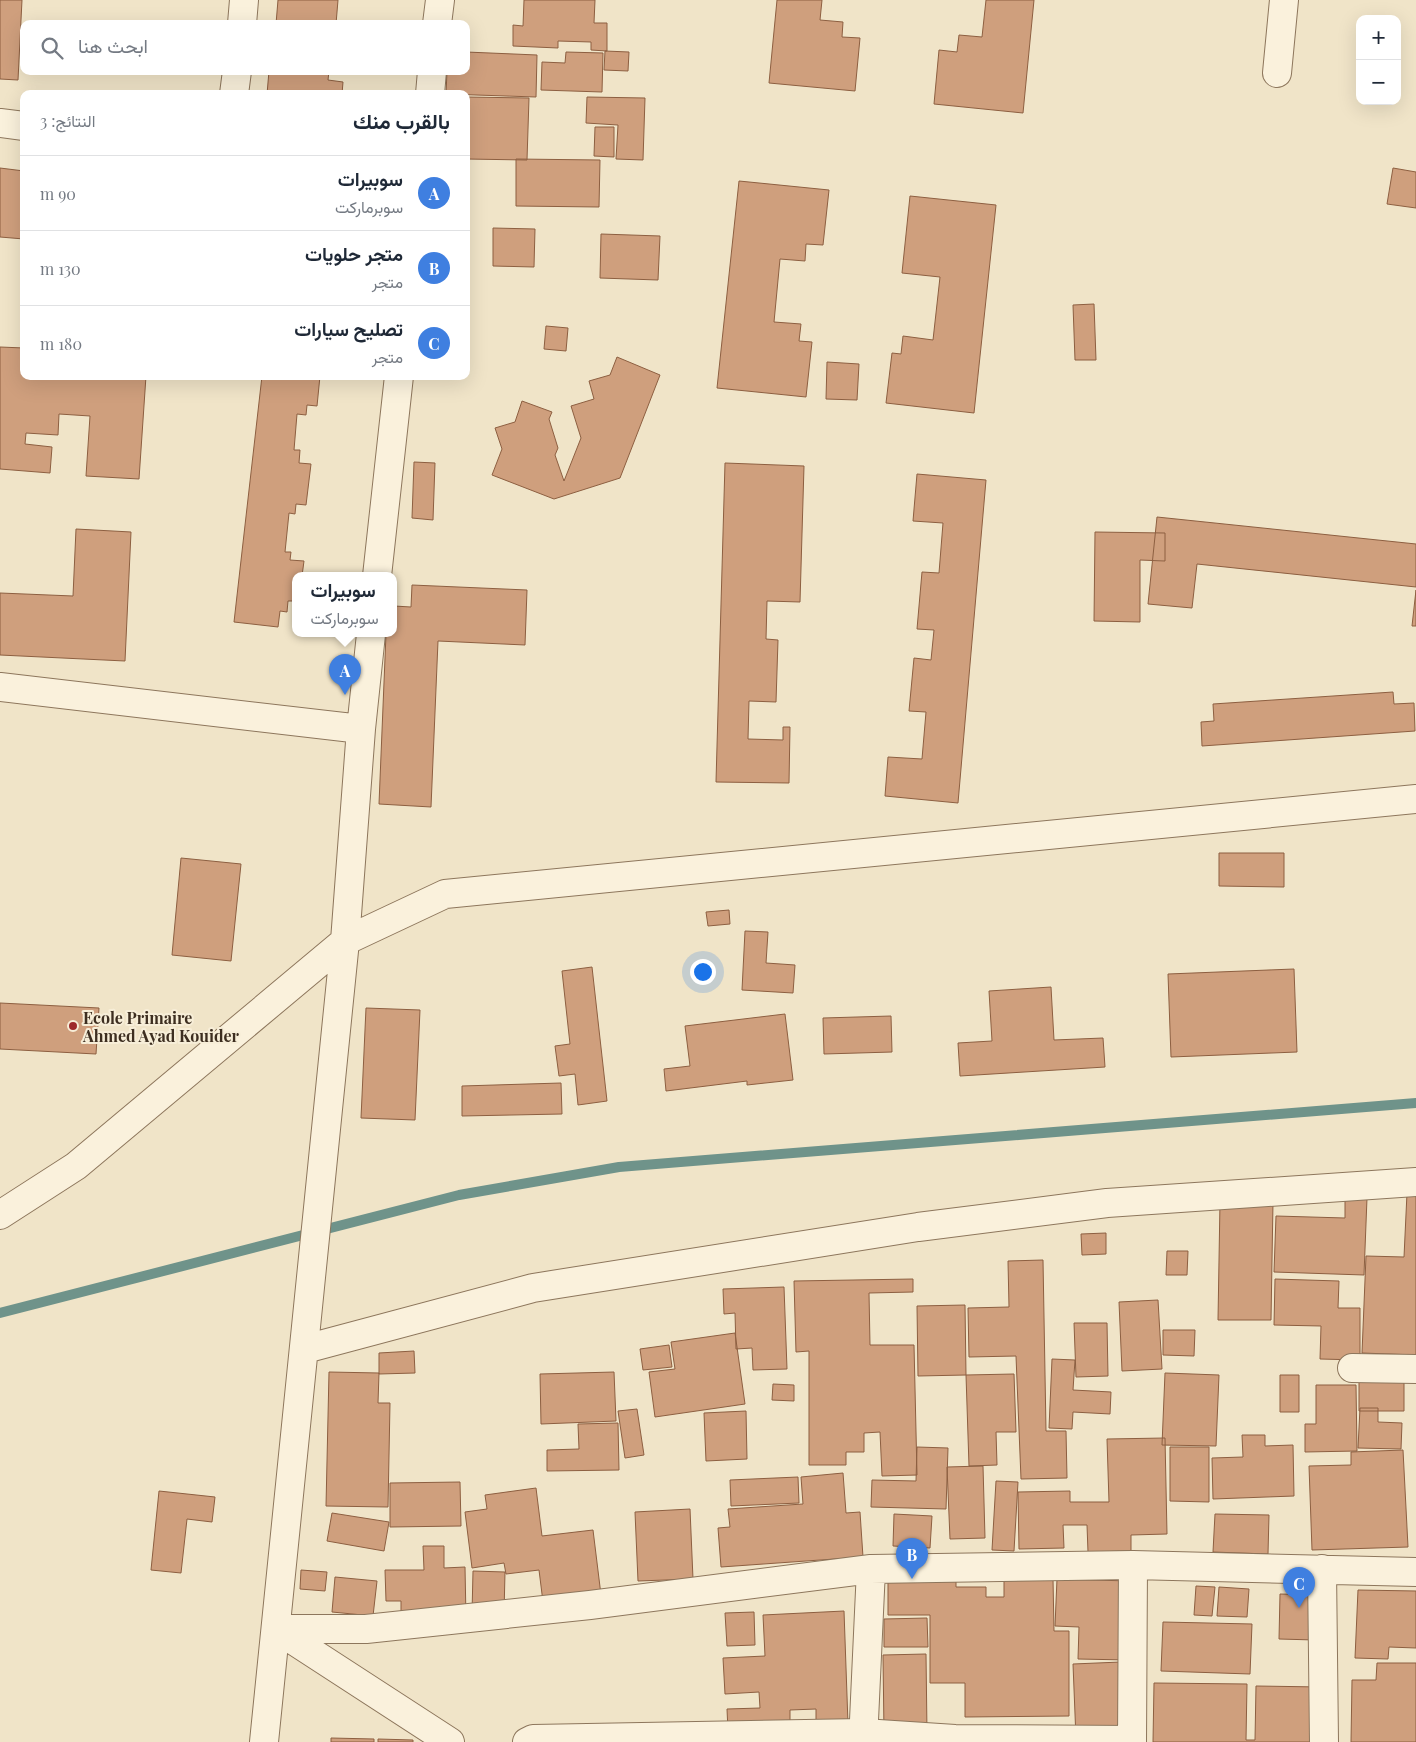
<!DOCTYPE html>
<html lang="ar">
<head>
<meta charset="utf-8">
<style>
  body { margin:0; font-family:"Playfair Display",Vazirmatn,serif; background:#f6f6f7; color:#1f2937; direction:rtl }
  .controls { position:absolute; right:15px; top:15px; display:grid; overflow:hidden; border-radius:10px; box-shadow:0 5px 20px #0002 }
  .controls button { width:45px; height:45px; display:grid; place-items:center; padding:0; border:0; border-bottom:1px solid #e0e1e3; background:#fff; color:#1f2937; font:25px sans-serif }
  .you { position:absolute; left:702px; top:971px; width:18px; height:18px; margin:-12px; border:4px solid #fff; border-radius:50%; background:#1a73e8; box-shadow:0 0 0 8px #1a73e833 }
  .badge { display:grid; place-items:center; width:32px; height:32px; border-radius:50%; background:#b45309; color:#fff; font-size:16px; font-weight:700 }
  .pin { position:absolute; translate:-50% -41px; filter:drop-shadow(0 1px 2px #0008) }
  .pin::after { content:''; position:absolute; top:26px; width:18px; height:15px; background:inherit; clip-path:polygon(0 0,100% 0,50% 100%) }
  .popup { position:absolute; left:292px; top:572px; width:105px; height:65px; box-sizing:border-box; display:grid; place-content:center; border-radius:10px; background:#fff; filter:drop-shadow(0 1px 4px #0005); font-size:16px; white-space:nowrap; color:#747a83 }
  .popup b { font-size:19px; color:#1f2937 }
  .popup::after { content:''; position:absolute; left:50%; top:100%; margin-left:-10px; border:10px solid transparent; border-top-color:#fff }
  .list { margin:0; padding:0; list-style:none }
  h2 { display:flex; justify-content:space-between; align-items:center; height:65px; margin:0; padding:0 20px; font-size:21px }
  h2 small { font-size:16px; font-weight:400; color:#747a83 }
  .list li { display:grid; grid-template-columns:32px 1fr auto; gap:15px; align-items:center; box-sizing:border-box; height:75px; padding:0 20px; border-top:1px solid #e0e1e3 }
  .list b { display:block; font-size:19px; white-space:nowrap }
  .list p { margin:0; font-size:16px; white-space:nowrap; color:#747a83 }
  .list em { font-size:16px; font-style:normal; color:#747a83 }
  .icon { flex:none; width:28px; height:28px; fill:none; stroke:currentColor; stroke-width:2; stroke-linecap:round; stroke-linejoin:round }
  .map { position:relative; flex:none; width:1416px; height:1742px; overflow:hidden; direction:ltr }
  .search { position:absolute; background:#fff; box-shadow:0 5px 20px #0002; left:20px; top:20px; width:450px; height:55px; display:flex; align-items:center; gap:12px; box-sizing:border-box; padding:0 18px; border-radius:10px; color:#747a83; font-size:19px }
  .panel { position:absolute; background:#fff; box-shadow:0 5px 20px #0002; left:20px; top:90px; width:450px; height:290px; border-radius:10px; direction:rtl }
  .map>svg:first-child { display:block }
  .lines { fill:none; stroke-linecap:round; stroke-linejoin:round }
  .stream { stroke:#6f938a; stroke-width:10 }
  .building { fill:#cf9f7d; stroke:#8d5f41 }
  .minor-casing { stroke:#8d765c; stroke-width:30 }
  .minor { stroke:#faf1dc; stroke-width:28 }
  .poi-dot { fill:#9e2a2b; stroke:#f7eed8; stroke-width:2 }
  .labels { text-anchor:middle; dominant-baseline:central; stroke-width:4; stroke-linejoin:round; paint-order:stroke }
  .poi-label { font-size:16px; font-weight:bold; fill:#3d2e20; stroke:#f7eed8; text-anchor:start }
</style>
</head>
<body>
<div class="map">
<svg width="1416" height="1742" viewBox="0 0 1416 1742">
  <rect width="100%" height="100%" fill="#f0e4c8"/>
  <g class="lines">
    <path class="stream" d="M0,1313L459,1195L619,1167L1416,1103"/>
  </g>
  <path class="building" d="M0,0H22L18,80L0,79Z
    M278,0H338L336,24H276Z
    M524,0H595L594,23H607V51L591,50V42L558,41V48L513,46V25L523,26Z
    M777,0H822L820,20L843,22L842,37L860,38L855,91L769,83Z
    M986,0H1034L1023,113L934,104L939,50L957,52L959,35L982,37Z
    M605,51L629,52L628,71L604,70Z
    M466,52L537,55L536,97L446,94L447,71H466Z
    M566,52L603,53L602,92L541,90L542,62L565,63Z
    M269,71H329L328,80L343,82L342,94H267Z
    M466,97L529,98L527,160L466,159Z
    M587,97L645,98L643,160L616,159L618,125L586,123Z
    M595,127H614V157L594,156Z
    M516,159L600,160L599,207L516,206Z
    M0,168L24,171V239L0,237Z
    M1393,168L1416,172V208L1387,204Z
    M739,181L829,190L823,245L806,244L805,261L780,259L774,322L801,324L799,341L812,342L806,397L717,388Z
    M910,196L996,205L974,413L886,403L892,353L901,354L903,336L933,340L940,277L902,273Z
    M493,228L535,229L534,267L493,266Z
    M601,234L660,236L658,280L600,278Z
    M1094,304L1096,360H1075L1073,305Z
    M546,326L568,328L566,351L544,349Z
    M0,347L24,348V376H146L139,479L86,476L90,416L59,414L58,435L26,433L25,444L52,447L50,473L0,469Z
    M617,357L660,375L620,478L554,499L492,475L502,449L495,428L515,422L522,401L552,412L549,419L558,448L555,455L564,481L581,438L571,406L594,399L589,381L610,375Z
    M827,362L859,364L857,400L826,399Z
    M262,376H320L317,406L307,405L306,415L297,414L294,450H300L299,463L311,464L306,505L296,504L295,514L289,513L285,552H291L290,560L304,561L302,576H296V601H288L287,612L280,611L278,627L234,622Z
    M414,462L435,463L433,520L412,518Z
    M725,463L804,466L800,602L767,601L766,639L778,640L776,702L749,701L748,739L783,740V727H790L789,783L716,782Z
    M917,474L986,480L958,803L885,796L888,757L922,759L926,712L909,711L914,658L931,660L934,630L917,629L922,572L939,573L943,523L913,521Z
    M1157,517L1416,544V587L1197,564L1192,608L1148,604Z
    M76,529L131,532L125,661L0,655V593L73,596Z
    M1095,532L1165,533V561L1140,560V622L1094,621Z
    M412,585L527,590L525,645L438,641L431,807L379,804L386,634H394V606L411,607Z
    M1416,590V626H1412Z
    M1393,692L1394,704L1414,703L1415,731L1202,746L1201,722L1214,721L1213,704Z
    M1219,853H1284V887L1219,886Z
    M181,858L241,864L231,961L172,955Z
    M729,910L730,924L708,926L706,912Z
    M745,931L768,932L766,963L795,965L793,993L742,990Z
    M592,967L607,1101L578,1105L575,1074L559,1076L555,1046L570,1044L562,971Z
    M1294,969L1297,1052L1171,1057L1168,974Z
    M1051,987L1054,1040L1103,1038L1105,1067L960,1076L958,1043L992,1041L989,991Z
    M0,1003L99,1008L96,1054L0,1049Z
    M366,1008L420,1010L415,1120L361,1118Z
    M785,1014L793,1080L747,1085V1081L666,1091L664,1069L690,1066L685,1026Z
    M891,1016L892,1052L824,1054L823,1018Z
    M561,1083L562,1114L462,1116V1086Z
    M1407,1193L1416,1194V1355L1362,1353L1366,1256L1404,1257Z
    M1345,1198H1367L1364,1275L1274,1272L1276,1216L1345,1218Z
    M1220,1202H1273L1271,1320H1218Z
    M1106,1233V1254L1082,1255L1081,1234Z
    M1167,1251H1188L1187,1275H1166Z
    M1043,1260L1046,1431H1066L1067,1478L1021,1479L1016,1356L969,1357L968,1308L1009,1307L1008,1261Z
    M913,1279V1292L869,1293L870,1345H914L917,1475L882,1476L880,1432L864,1433V1452H846V1465H809V1351L796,1352L794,1281Z
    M1275,1279L1339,1281L1338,1308H1360V1360L1320,1359L1321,1326L1274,1325Z
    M784,1287L787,1369L753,1370L752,1348L736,1349L735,1313L724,1314L723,1289Z
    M1158,1300L1162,1369L1122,1371L1119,1302Z
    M965,1305L966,1375L918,1376L917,1306Z
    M1074,1323H1107L1108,1376L1076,1377Z
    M1163,1330H1195L1194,1356L1163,1355Z
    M735,1333L745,1404L655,1417L649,1372L675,1369L671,1342Z
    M669,1345L672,1367L643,1370L640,1349Z
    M414,1351L415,1373L379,1374V1353Z
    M1052,1359L1075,1360L1073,1390L1111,1392L1110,1414L1073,1412L1072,1429L1049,1428Z
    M329,1372L379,1373L378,1403H390L388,1507L326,1506Z
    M614,1372L616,1421L541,1424L540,1374Z
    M1165,1373L1219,1375L1216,1446L1162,1445Z
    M1014,1374L1016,1432H996L997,1465L969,1466L966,1375Z
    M1280,1375H1299V1412H1280Z
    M1359,1381H1404V1411H1359Z
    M773,1384L794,1385V1401L772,1400Z
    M1316,1385H1356L1357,1451L1305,1452V1424H1316Z
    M1360,1408H1378V1422L1402,1423L1401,1449L1358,1448Z
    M637,1409L644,1455L625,1458L618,1411Z
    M746,1411L747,1459L706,1461L704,1413Z
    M618,1423L619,1470L547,1471V1450L579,1449L578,1424Z
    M1242,1435H1265V1446L1293,1445L1294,1496L1213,1499L1212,1458L1243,1457Z
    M1165,1438L1167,1534L1131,1535V1551L1088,1552L1087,1525H1063L1064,1548L1019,1549L1018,1492L1070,1491V1502H1109L1107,1439Z
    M917,1447L948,1448L946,1509L871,1507L872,1480L916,1481Z
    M1170,1447H1209V1502L1170,1501Z
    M1403,1450L1408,1547L1312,1550L1309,1466L1351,1465V1452Z
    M983,1466L985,1538L950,1539L947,1467Z
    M843,1473L846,1513L860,1512L863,1557L721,1567L718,1528L730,1527L728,1509L803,1504L801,1477Z
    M798,1477L799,1503L731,1506L730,1480Z
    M996,1481L1018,1482L1014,1551L992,1550Z
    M460,1482L461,1526L390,1527V1483Z
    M536,1488L542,1536L593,1530L601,1595L543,1602L539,1570L506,1574L504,1563L472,1568L465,1512L487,1509L485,1495Z
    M159,1491L215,1497L212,1522L187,1519L181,1573L151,1570Z
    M690,1509L693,1579L638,1581L635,1512Z
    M332,1513L389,1522L384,1551L327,1541Z
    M894,1514L932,1516L930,1548L893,1546Z
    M1215,1514L1269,1515L1268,1554L1213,1552Z
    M423,1546H444V1568L465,1567L466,1619L401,1620V1601H386L385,1570H424Z
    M301,1570L327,1572L325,1591L300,1589Z
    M473,1571L505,1572L504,1614H472Z
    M335,1577L377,1581L373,1616L332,1612Z
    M888,1579H956V1587H986V1597H1004V1579H1053L1054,1631H1069V1716L965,1717V1683H930V1615H888Z
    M1057,1579L1130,1581L1128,1660L1078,1659L1079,1627L1055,1626Z
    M1196,1586L1215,1587L1212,1616L1194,1615Z
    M1219,1587L1249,1589L1247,1617L1217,1616Z
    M1358,1590L1416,1591V1648L1389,1647L1388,1659L1355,1658Z
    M1280,1594L1316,1595L1315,1640L1279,1639Z
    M844,1611L848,1724L816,1725V1709L790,1710V1728L728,1731L727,1709L760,1708L759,1692L725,1694L723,1658L765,1656L763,1615Z
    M754,1612L755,1645L727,1646L725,1613Z
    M927,1618L928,1647H884V1619Z
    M1163,1622L1252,1624L1250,1674L1161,1671Z
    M926,1654L927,1733H884L883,1655Z
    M1121,1662L1125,1737L1076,1739L1073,1664Z
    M1377,1663H1416V1742H1351L1352,1680H1376Z
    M1154,1683L1247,1684L1246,1740H1255L1256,1686L1321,1687L1320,1742H1153Z
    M331,1738L374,1739V1742H331Z
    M378,1739L413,1740V1742H378Z"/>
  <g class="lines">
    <defs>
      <path id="minor" d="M242,24L244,0
        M437,24L440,0
        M1277,73L1284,0
        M234,94L237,71
        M430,94L432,71
        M0,123L24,126
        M377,576L399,376
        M0,687L361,729
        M0,1215L76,1166L345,941L445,894L1416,799
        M305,1349L533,1288L918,1227L1107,1203L1416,1182
        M1352,1368L1416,1369
        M1322,1569L1324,1742
        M276,1629H366L590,1605L871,1569L1133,1565L1416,1572
        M276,1629L450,1742
        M264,1742L345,941L361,729L371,634
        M527,1742L533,1739L863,1733L955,1739L1132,1740
        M863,1742L871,1569
        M1132,1742L1133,1565"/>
    </defs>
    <use href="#minor" class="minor-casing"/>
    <use href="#minor" class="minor"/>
  </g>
  <circle class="poi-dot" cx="73" cy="1026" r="5"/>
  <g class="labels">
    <g class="poi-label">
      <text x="83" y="1017">Ecole Primaire<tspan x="83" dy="18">Ahmed Ayad Kouider</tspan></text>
    </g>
  </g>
</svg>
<div class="controls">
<button>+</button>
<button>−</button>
</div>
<div class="you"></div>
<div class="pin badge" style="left:345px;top:695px;background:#3f7fe0">A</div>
<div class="popup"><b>سوبيرات</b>سوبرماركت</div>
<div class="pin badge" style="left:912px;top:1579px;background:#3f7fe0">B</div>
<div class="pin badge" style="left:1299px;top:1608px;background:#3f7fe0">C</div>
<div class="search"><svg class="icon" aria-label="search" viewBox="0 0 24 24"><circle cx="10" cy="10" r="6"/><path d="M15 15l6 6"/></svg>ابحث هنا</div>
<section class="panel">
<h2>بالقرب منك<small>النتائج: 3</small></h2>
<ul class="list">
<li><span class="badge" style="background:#3f7fe0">A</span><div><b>سوبيرات</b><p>سوبرماركت</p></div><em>90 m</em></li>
<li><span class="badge" style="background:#3f7fe0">B</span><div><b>متجر حلويات</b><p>متجر</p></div><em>130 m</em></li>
<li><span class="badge" style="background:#3f7fe0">C</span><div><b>تصليح سيارات</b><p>متجر</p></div><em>180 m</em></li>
</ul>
</section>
</div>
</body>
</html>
